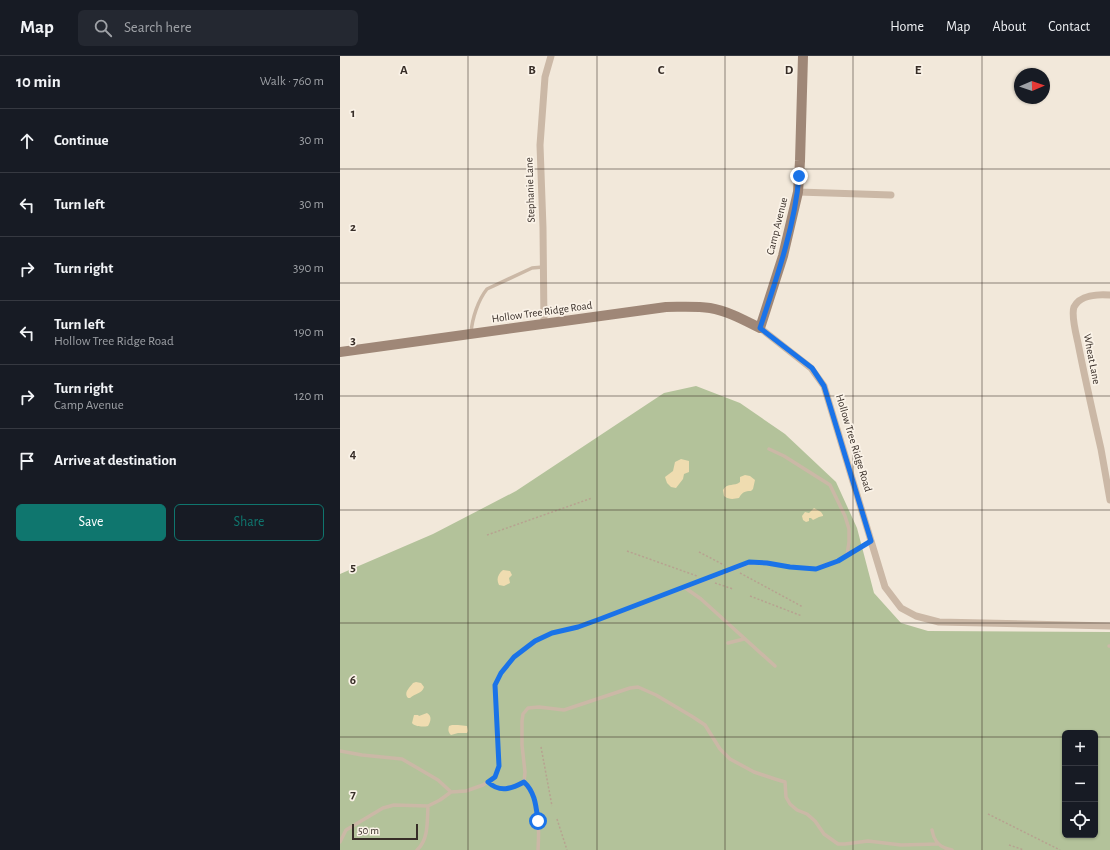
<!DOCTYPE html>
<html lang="en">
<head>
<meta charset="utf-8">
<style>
  body { margin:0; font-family:"Alegreya Sans",sans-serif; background:#242831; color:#f1f3f6 }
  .controls { position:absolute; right:12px; bottom:12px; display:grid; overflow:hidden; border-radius:6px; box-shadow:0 1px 3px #0004 }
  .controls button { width:36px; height:36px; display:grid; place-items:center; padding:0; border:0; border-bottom:1px solid #363941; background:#171b24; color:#f1f3f6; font:20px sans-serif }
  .compass { position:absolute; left:674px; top:12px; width:36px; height:36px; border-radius:50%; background:#171b24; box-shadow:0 1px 3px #0004; rotate:88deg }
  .scale { position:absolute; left:12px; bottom:10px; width:66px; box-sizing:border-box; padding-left:4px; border:2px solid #372d27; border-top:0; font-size:11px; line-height:14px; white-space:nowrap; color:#372d27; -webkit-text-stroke:3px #faf2e7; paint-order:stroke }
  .stop { position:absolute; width:12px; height:12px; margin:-9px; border:3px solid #1a73e8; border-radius:50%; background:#fff }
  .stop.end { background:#1a73e8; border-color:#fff; box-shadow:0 1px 4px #0008 }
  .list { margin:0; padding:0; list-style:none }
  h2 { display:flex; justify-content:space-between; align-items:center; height:52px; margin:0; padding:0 16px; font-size:17px }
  h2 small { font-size:13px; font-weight:400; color:#9ea1a6 }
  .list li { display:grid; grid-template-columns:26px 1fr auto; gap:12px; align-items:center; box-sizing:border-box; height:64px; padding:0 16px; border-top:1px solid #363941 }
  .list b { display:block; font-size:15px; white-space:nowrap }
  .list p { margin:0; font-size:13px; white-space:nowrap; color:#9ea1a6 }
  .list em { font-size:13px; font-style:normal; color:#9ea1a6 }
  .actions { display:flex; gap:8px; padding:12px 16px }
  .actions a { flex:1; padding:9px 0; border:1px solid #0f766e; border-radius:6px; text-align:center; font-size:14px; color:#0f766e }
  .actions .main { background:#0f766e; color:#fff }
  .icon { flex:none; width:22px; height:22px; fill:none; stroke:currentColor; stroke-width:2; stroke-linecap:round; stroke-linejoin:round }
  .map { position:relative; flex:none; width:770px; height:794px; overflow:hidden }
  header { display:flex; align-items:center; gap:24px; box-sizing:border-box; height:56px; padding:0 20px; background:#171b24; border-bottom:1px solid #363941 }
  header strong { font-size:19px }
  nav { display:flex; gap:22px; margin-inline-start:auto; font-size:14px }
  .search { width:280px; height:36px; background:#242831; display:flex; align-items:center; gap:10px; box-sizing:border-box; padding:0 14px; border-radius:6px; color:#9ea1a6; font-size:15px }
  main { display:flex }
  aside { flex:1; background:#171b24 }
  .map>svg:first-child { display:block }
  .green { fill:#b3c29a; fill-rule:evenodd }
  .sand { fill:#efdcb0 }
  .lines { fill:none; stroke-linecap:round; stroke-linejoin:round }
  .path { stroke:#b7a290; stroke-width:1.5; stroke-dasharray:2 2; stroke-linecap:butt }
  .lane { stroke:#cbb8a6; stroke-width:3.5 }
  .street { stroke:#cbb8a6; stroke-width:7 }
  .secondary { stroke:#9f8777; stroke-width:10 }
  .route { stroke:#1a73e8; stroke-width:5 }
  .grid { fill:none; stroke:#372d27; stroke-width:1; stroke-opacity:0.55 }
  .labels { text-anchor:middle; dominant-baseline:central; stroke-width:3.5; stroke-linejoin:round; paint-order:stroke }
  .street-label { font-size:11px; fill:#372d27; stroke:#faf2e7 }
  .grid-label { font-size:13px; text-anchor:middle; font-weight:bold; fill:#372d27; stroke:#faf2e7; stroke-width:3.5; stroke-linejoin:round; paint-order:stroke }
</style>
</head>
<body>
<header>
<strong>Map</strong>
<div class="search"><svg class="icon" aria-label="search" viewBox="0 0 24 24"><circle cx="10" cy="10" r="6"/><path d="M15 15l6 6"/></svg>Search here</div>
<nav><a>Home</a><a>Map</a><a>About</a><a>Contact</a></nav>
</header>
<main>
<aside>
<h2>10 min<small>Walk · 760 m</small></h2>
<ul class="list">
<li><svg class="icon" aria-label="ahead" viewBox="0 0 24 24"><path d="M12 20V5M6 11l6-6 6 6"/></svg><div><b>Continue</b></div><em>30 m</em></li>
<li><svg class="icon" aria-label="left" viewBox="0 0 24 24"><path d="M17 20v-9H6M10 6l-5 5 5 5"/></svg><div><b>Turn left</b></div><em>30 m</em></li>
<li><svg class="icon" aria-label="right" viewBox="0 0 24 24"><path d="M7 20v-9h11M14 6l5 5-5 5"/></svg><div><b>Turn right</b></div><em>390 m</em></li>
<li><svg class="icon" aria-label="left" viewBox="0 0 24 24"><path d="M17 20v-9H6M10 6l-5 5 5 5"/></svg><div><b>Turn left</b><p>Hollow Tree Ridge Road</p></div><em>190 m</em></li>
<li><svg class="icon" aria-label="right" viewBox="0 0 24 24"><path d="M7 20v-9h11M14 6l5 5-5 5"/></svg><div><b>Turn right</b><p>Camp Avenue</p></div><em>120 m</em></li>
<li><svg class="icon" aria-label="arrive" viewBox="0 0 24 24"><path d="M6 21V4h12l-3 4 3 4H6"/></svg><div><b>Arrive at destination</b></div></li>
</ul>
<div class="actions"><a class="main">Save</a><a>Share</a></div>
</aside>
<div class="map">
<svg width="770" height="794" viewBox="0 0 770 794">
  <rect width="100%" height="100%" fill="#f2e8da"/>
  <path class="green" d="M356,330L400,347L445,378L496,426L517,472L534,537L561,567L588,575L770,576V794H0V518L93,478L176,435L324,337ZM725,677H755V779H725Z"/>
  <path class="sand" d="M341,403L349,405V416L344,418L343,423L336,432L331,431L327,427L325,421L333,415L335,406Z
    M405,419L410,420L415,424L413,433L411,435C405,435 402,436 399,442C394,443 389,444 384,440L383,434C388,426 394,431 400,426V421Z
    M474,452L481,456L483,459V460L479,461L473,464L471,462H469V465L466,466L463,464L462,460L465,456L469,457Z
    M163,514L170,515L172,519L169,522L170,527L164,530L159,529C156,523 158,518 163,514Z
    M76,626L81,627L84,631C82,638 75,637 70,642H68C63,637 70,631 73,627Z
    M87,657C92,660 91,665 88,670C84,671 75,671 72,667L74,659H78L79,660Z
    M112,669H118L127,670L128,675L127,677H118L111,679C108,676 108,674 109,670Z"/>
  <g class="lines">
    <path class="path" d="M147,479L252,442
      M287,495L357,520
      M359,496L384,509
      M400,517L463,551
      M375,527L393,533
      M410,540L462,560
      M201,691L212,750
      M648,758L720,794
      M217,763L227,794
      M669,789L684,794"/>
    <path class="lane" d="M131,277C132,263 138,244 147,233L192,212L203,211
      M429,393L444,400L490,429L505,460L509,473V486L507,499
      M344,531L361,543L435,610
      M388,587L404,583
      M769,590H770
      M0,695L22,699L62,703L98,724L111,736
      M148,726C160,736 171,733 184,726L185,716L182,689V665L183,658L188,652L199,651L224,654L290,632L298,631L316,639L353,661L365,669L380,693L390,703L414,716L435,723L445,726L446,741L450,748L457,754L467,758L475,765L484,778L498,788H505L528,785L561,789L598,788
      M184,726C188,729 191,733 193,738C199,753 199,778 198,794
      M592,774C594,786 600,792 612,794
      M0,786L6,774L43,752L54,749L88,750L100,744L111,736L126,735L143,729L155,721L159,710L155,629L161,617L174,601L195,585L212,577L238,571L260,563L409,507H427L450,511L476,513L498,505L531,485
      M77,794C89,783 87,765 88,750"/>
    <path class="street" d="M458,136L551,139
      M770,239C758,238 740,239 734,251C731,259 736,278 738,287C745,323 753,358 761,393C764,410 767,427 770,444
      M204,268L203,172L200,89L205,21L211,0
      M420,272L471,312L484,330L545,531L561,552L576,560L599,566L770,570"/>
    <path class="secondary" d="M0,296L326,251C341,251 356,250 370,252C388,255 404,264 420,272L443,200L458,136L460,105L463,0"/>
  </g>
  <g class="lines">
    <path class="route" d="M198,765C196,750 195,736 184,726C171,733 160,737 148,726L155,721L159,710L155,629L161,617L174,601L195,585L212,577L238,571L260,563L409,506L427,507L450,511L476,513L498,505L531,485L484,330L472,312L420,272C436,224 455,170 459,120"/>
  </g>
  <path class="grid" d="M128,0V794M257,0V794M385,0V794M513,0V794M642,0V794M0,113H770M0,227H770M0,340H770M0,454H770M0,567H770M0,681H725M755,681H770"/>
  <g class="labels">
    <g class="street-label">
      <text transform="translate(190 134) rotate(-92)">Stephanie Lane</text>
      <text transform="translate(437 170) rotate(-76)">Camp Avenue</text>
      <text transform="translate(202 256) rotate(-8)">Hollow Tree Ridge Road</text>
      <text transform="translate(752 303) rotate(79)">Wheat Lane</text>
      <text transform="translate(514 387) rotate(73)">Hollow Tree Ridge Road</text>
    </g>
  </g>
  <g class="grid-label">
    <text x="64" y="18">A</text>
    <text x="192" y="18">B</text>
    <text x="321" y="18">C</text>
    <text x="449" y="18">D</text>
    <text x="578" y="18">E</text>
    <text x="13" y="61">1</text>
    <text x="13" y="175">2</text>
    <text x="13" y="288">3</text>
    <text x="13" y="402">4</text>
    <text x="13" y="515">5</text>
    <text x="13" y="628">6</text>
    <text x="13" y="742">7</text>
  </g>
</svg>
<div class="controls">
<button>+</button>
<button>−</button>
<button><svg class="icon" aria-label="locate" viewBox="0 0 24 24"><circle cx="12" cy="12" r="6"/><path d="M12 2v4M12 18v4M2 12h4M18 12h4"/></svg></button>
</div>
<svg class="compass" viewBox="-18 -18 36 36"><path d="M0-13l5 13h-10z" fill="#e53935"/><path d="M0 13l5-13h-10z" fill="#9ea1a6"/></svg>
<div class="scale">50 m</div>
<div class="stop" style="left:198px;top:765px"></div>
<div class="stop end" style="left:459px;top:120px"></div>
</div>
</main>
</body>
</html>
